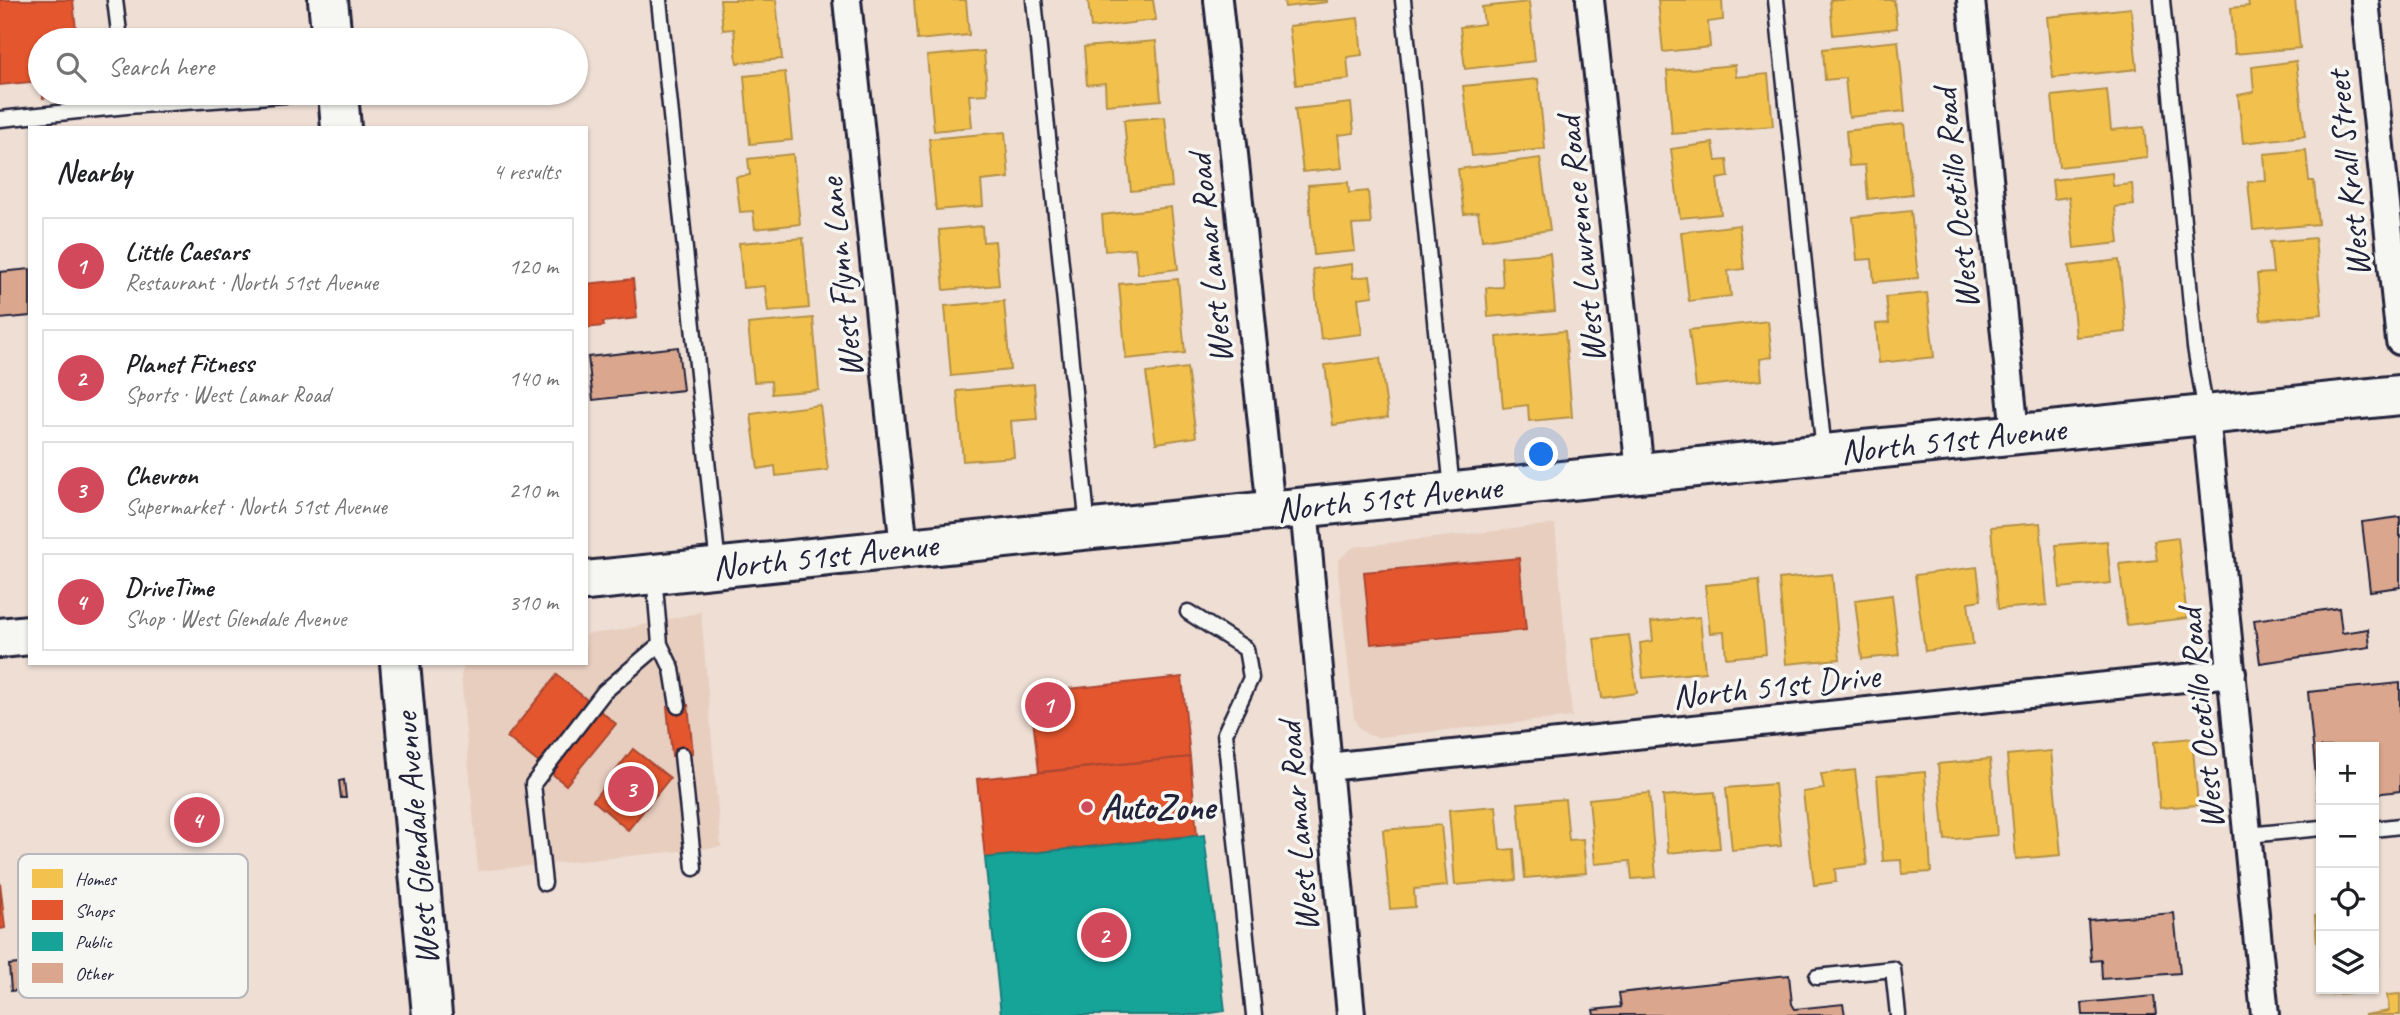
<!DOCTYPE html>
<html lang="en">
<head>
<meta charset="utf-8">
<style>
  body { margin:0; font-family:Caveat,sans-serif; background:#f6f6f6; color:#202124 }
  .controls { position:absolute; right:21px; bottom:21px; display:grid; overflow:hidden; border-radius:0px; box-shadow:0 2px 5px #0004 }
  .controls button { width:63px; height:63px; display:grid; place-items:center; padding:0; border:0; border-bottom:2px solid #e0e0e0; background:#fff; color:#202124; font:35px sans-serif }
  .you { position:absolute; left:1542px; top:455px; width:24px; height:24px; margin:-18px; border:5px solid #fff; border-radius:50%; background:#1a73e8; box-shadow:0 0 0 10px #1a73e833 }
  .badge { display:grid; place-items:center; width:46px; height:46px; border-radius:50%; background:#d1495b; color:#fff; font-size:23px; font-weight:700 }
  .pin { position:absolute; translate:-50% -50%; border:4px solid #fff; box-shadow:0 2px 7px #0006 }
  .list { margin:0; padding:0; list-style:none }
  h2 { display:flex; justify-content:space-between; align-items:center; height:91px; margin:0; padding:0 28px; font-size:30px }
  h2 small { font-size:23px; font-weight:400; color:#757577 }
  .list li { display:grid; grid-template-columns:46px 1fr auto; gap:21px; align-items:center; box-sizing:border-box; height:98px; margin:0 14px 14px; padding:0 14px; border:2px solid #e0e0e0; border-radius:0px }
  .list b { display:block; font-size:26px; white-space:nowrap }
  .list p { margin:0; font-size:23px; white-space:nowrap; color:#757577 }
  .list em { font-size:23px; font-style:normal; color:#757577 }
  .icon { flex:none; width:38px; height:38px; fill:none; stroke:currentColor; stroke-width:2; stroke-linecap:round; stroke-linejoin:round }
  .map { position:relative; flex:none; width:2400px; height:1015px; overflow:hidden }
  .search { position:absolute; background:#fff; box-shadow:0 2px 5px #0004; left:28px; top:28px; width:560px; height:77px; display:flex; align-items:center; gap:18px; box-sizing:border-box; padding:0 24px; border-radius:38px; color:#757577; font-size:26px }
  .panel { position:absolute; background:#fff; box-shadow:0 2px 5px #0004; left:28px; top:126px; width:560px; height:539px; border-radius:0px }
  .map>svg:first-child { display:block }
  .built { fill:#e8cebf }
  .homes { fill:#f2c14e; stroke:#b49148; stroke-width:2 }
  .shops { fill:#e4572e; stroke:#aa4732; stroke-width:2 }
  .public { fill:#17a398; stroke:#1a7c7c; stroke-width:2 }
  .building { fill:#daa78e; stroke:#22223b; stroke-width:2 }
  .lines { fill:none; stroke-linecap:round; stroke-linejoin:round }
  .service-casing { stroke:#22223b; stroke-width:19 }
  .minor-casing { stroke:#22223b; stroke-width:32 }
  .secondary-casing { stroke:#22223b; stroke-width:44 }
  .primary-casing { stroke:#22223b; stroke-width:44 }
  .service { stroke:#f6f6f2; stroke-width:14 }
  .minor { stroke:#f6f6f2; stroke-width:26 }
  .secondary { stroke:#f6f6f2; stroke-width:38 }
  .primary { stroke:#f6f6f2; stroke-width:38 }
  .poi-dot { fill:#d1495b; stroke:#f6f6f2; stroke-width:2.5 }
  .labels { text-anchor:middle; dominant-baseline:central; stroke-width:7; stroke-linejoin:round; paint-order:stroke }
  .street-label { font-size:35px; fill:#22223b; stroke:#f6f6f2 }
  .poi-label { font-size:35px; font-weight:bold; fill:#22223b; stroke:#f6f6f2; text-anchor:start }
  .key { fill:#f6f6f2; stroke:#b6b6bb; stroke-width:2 }
  .key-label { font-size:19px; fill:#22223b }
</style>
</head>
<body>
<div class="map">
<svg width="2400" height="1015" viewBox="0 0 2400 1015">
  <rect width="100%" height="100%" fill="#eeded4"/>
  <filter id="ink" filterUnits="userSpaceOnUse"><feTurbulence type="fractalNoise" baseFrequency=".0143" numOctaves="2"/><feDisplacementMap in="SourceGraphic" scale="14" xChannelSelector="R" yChannelSelector="G"/><feConvolveMatrix kernelMatrix="1 2 1 2 8 2 1 2 1" color-interpolation-filters="sRGB"/></filter>
  <g filter="url(#ink)">
    <path class="built" d="M1555,524L1572,717L1379,737L1368,735L1359,728L1354,718L1338,571V561L1345,554L1354,547Z
      M701,612L721,847L478,871L461,675L465,663H586V634L616,631Z"/>
    <path class="homes" d="M720,0H776L782,59L737,63L734,29L723,30Z
      M914,0H966L969,35L917,40Z
      M1088,0H1153L1156,20L1091,28Z
      M1284,0H1327V2L1285,7Z
      M1658,0H1722L1723,20L1708,22L1710,47L1663,52Z
      M1830,0H1894L1897,28L1833,35Z
      M2248,0H2295L2300,48L2235,54L2231,8L2249,6Z
      M1529,2L1535,61L1465,69L1460,27L1484,24L1482,7Z
      M2131,8L2137,69L2053,78L2047,17Z
      M1358,18L1362,55L1347,57L1349,79L1296,85L1289,26Z
      M1156,41L1161,100L1106,105L1105,83L1087,85L1084,47Z
      M1898,41L1905,111L1849,117L1845,78L1825,80L1823,49Z
      M984,51L987,94L969,95L972,127L934,131L927,56Z
      M2296,61L2305,136L2243,143L2238,95L2254,92L2252,67Z
      M1735,65L1736,77L1768,74L1773,126L1672,134L1667,71Z
      M785,72L792,140L750,144L744,76Z
      M1538,79L1545,149L1472,156L1463,86Z
      M2107,90L2111,130L2144,127L2147,157L2059,167L2052,96Z
      M1351,103L1354,133L1338,135L1342,168L1303,172L1295,109Z
      M1165,117L1172,187L1131,191L1124,120Z
      M1904,124L1912,194L1868,199L1865,165L1849,166L1846,131Z
      M1005,132L1009,178L981,181L983,206L936,210L929,139Z
      M1713,143L1716,161L1727,160L1729,177L1717,179L1721,214L1680,218L1671,149Z
      M2306,150L2309,181H2314L2318,224L2253,230L2248,182L2266,181L2264,154Z
      M793,154L800,224L755,229L753,211L740,212L736,177L750,175L748,159Z
      M1540,158L1550,230L1482,240L1478,212L1464,214L1458,169Z
      M2112,173L2113,186L2132,184L2134,205L2115,207L2119,243L2074,248L2069,197L2054,199L2052,180Z
      M1348,182L1349,193L1368,191L1371,224L1352,225L1355,251L1314,255L1308,185Z
      M1171,207L1178,269L1138,274L1135,248L1105,251L1102,215Z
      M1911,211L1918,278L1874,282L1872,259L1857,260L1853,217Z
      M1739,225L1744,269L1728,271L1731,296L1689,301L1681,232Z
      M982,226L983,242L995,241L999,285L944,290L939,230Z
      M803,238L809,308L768,312L765,286L743,288L739,243Z
      M2315,238L2322,314L2261,320L2257,274L2273,273L2270,242Z
      M1550,253L1555,311L1488,317L1486,288L1503,287L1501,257Z
      M2119,260L2126,332L2076,337L2069,266Z
      M1352,264L1353,278L1370,276L1373,296L1358,298L1362,334L1321,339L1313,269Z
      M1178,279L1185,353L1126,359L1119,284Z
      M1927,293L1934,357L1879,363L1876,324L1889,323L1886,297Z
      M1004,301L1010,370L951,376L945,306Z
      M813,318L819,390L772,394L771,381L754,382L748,324Z
      M1768,321L1772,357L1760,359L1762,380L1696,387L1689,330Z
      M1565,331L1572,417L1529,421L1528,405L1503,408L1497,337Z
      M1380,358L1388,417L1333,425L1325,365Z
      M1187,368L1196,437L1156,443L1146,373Z
      M1034,384L1037,419L1011,421L1014,457L963,461L957,391Z
      M820,405L828,470L776,476L775,466L758,469L751,414Z
      M2040,523L2047,605L1998,609L1991,527Z
      M2178,538L2187,618L2127,625L2119,564L2157,560L2154,541Z
      M2107,541L2111,583L2060,588L2056,545Z
      M1977,567L1981,600L1968,602L1973,645L1925,651L1915,575Z
      M1832,574L1840,659L1786,664L1779,579Z
      M1759,580L1766,654L1726,658L1724,632L1710,633L1705,585Z
      M1892,595L1899,655L1862,659L1855,600Z
      M1700,617L1705,672L1643,678L1640,643L1653,641L1651,622Z
      M1629,635L1637,693L1602,698L1594,639Z
      M2192,738L2198,805L2160,808L2154,742Z
      M2051,751L2061,855L2016,859L2007,755Z
      M1990,759L1997,835L1945,840L1938,764Z
      M1855,770L1867,865L1835,869L1836,882L1814,885L1803,792L1824,789L1821,774Z
      M1925,772L1931,872L1902,874L1901,860L1883,861L1877,776Z
      M1775,784L1781,846L1732,850L1726,788Z
      M1715,792L1720,848L1668,853L1663,796Z
      M1649,793L1656,877L1632,879L1630,861L1595,864L1589,799Z
      M1565,799L1569,840L1583,839L1586,873L1525,878L1518,803Z
      M1496,806L1500,850L1514,849L1516,880L1455,885L1449,810Z
      M1441,825L1447,886L1414,889L1415,907L1390,909L1383,830Z
      M2315,916H2321V989H2363L2364,992L2321,995Z
      M2374,936H2377L2379,966H2374Z
      M2400,994V1015H2364L2389,1011L2387,995Z"/>
    <path class="shops" d="M0,0H73L77,40H40V81L0,85Z
      M43,93H82V94L43,98Z
      M633,279L637,318L603,322L604,326L586,328V284Z
      M1519,558L1526,630L1371,644L1364,572Z
      M557,675L616,724L566,785L507,737Z
      M1182,677L1190,757L1039,772L1030,693Z
      M688,705L693,753L672,756L667,707Z
      M633,749L670,778L628,830L593,800Z
      M1190,757L1197,835L985,858L977,779Z
      M0,882L5,928L0,929Z"/>
    <path class="public" d="M1204,835L1225,1011L1198,1015H1001L985,858Z"/>
    <path class="building" d="M30,269V316L0,319V272Z
      M678,347L683,390L593,400L588,357Z
      M2400,517V587L2370,591L2362,522Z
      M2339,608L2342,633L2368,629L2370,647L2260,663L2254,620Z
      M2400,683V791L2374,794V747H2321V799H2318L2308,692Z
      M344,780L346,798H341L339,781Z
      M2174,913L2180,973L2102,979L2101,960L2091,961L2088,920Z
      M78,958L80,984L11,991L9,965Z
      M1789,975L1792,1004L1795,1009L1843,1004L1845,1015H1594L1593,1010L1621,1007L1619,993Z
      M2154,996L2156,1015H2083L2082,1003Z"/>
    <g class="lines">
      <defs>
        <path id="service" d="M115,0L120,40
          M659,0L718,566
          M1034,0L1088,528
          M1403,0L1452,490
          M1776,0L1824,452
          M2162,0L2195,347L2206,413
          M0,119L127,106L313,93
          M654,575L660,644L672,669L678,706
          M1188,612L1246,649L1251,678L1225,733L1254,1015
          M682,755L694,868
          M2374,829L2400,826
          M2248,835L2321,828
          M544,883L533,784L604,692L660,644
          M1817,977L1893,969L1898,1015"/>
        <path id="minor" d="M847,0L904,548
          M1218,0L1271,510
          M1590,0L1640,472
          M1971,0L2015,433
          M2365,0L2400,341
          M2206,416L2265,1015
          M1304,507L1351,1015
          M1327,767L2232,673"/>
        <path id="secondary" d="M328,0L332,40
          M338,93L341,128
          M400,663L432,1015"/>
        <path id="primary" d="M586,581L2400,395
          M0,638L30,635"/>
      </defs>
      <use href="#service" class="service-casing"/>
      <use href="#minor" class="minor-casing"/>
      <use href="#secondary" class="secondary-casing"/>
      <use href="#primary" class="primary-casing"/>
      <use href="#service" class="service"/>
      <use href="#minor" class="minor"/>
      <use href="#secondary" class="secondary"/>
      <use href="#primary" class="primary"/>
    </g>
  </g>
  <circle class="poi-dot" cx="1087" cy="807" r="7"/>
  <g class="labels">
    <g class="street-label">
      <text transform="translate(2348 174) rotate(-96)">West Krall Street</text>
      <text transform="translate(1956 199) rotate(-96)">West Ocotillo Road</text>
      <text transform="translate(1581 240) rotate(-96)">West Lawrence Road</text>
      <text transform="translate(1210 259) rotate(-96)">West Lamar Road</text>
      <text transform="translate(841 278) rotate(-96)">West Flynn Lane</text>
      <text transform="translate(1953 440) rotate(-6)">North 51st Avenue</text>
      <text transform="translate(1389 498) rotate(-6)">North 51st Avenue</text>
      <text transform="translate(825 556) rotate(-6)">North 51st Avenue</text>
      <text transform="translate(1776 686) rotate(-6)">North 51st Drive</text>
      <text transform="translate(2201 719) rotate(-96)">West Ocotillo Road</text>
      <text transform="translate(1298 827) rotate(-95)">West Lamar Road</text>
      <text transform="translate(416 839) rotate(-95)">West Glendale Avenue</text>
    </g>
    <g class="poi-label">
      <text x="1101" y="807">AutoZone</text>
    </g>
  </g>
  <rect x="18" y="854" width="230" height="144" rx="10" class="key"/>
  <rect x="32" y="869" width="31" height="19" fill="#f2c14e"/>
  <rect x="32" y="900" width="31" height="20" fill="#e4572e"/>
  <rect x="32" y="932" width="31" height="19" fill="#17a398"/>
  <rect x="32" y="963" width="31" height="20" fill="#daa78e"/>
  <g class="key-label">
    <text x="75" y="885">Homes</text>
    <text x="75" y="917">Shops</text>
    <text x="75" y="948">Public</text>
    <text x="75" y="980">Other</text>
  </g>
</svg>
<div class="controls">
<button>+</button>
<button>−</button>
<button><svg class="icon" aria-label="locate" viewBox="0 0 24 24"><circle cx="12" cy="12" r="6"/><path d="M12 2v4M12 18v4M2 12h4M18 12h4"/></svg></button>
<button><svg class="icon" aria-label="layers" viewBox="0 0 24 24"><path d="M12 4l9 5-9 5-9-5zM3 14l9 5 9-5"/></svg></button>
</div>
<div class="you"></div>
<div class="pin badge" style="left:1048px;top:705px">1</div>
<div class="pin badge" style="left:1104px;top:935px">2</div>
<div class="pin badge" style="left:631px;top:789px">3</div>
<div class="pin badge" style="left:197px;top:820px">4</div>
<div class="search"><svg class="icon" aria-label="search" viewBox="0 0 24 24"><circle cx="10" cy="10" r="6"/><path d="M15 15l6 6"/></svg>Search here</div>
<section class="panel">
<h2>Nearby<small>4 results</small></h2>
<ul class="list">
<li><span class="badge">1</span><div><b>Little Caesars</b><p>Restaurant · North 51st Avenue</p></div><em>120 m</em></li>
<li><span class="badge">2</span><div><b>Planet Fitness</b><p>Sports · West Lamar Road</p></div><em>140 m</em></li>
<li><span class="badge">3</span><div><b>Chevron</b><p>Supermarket · North 51st Avenue</p></div><em>210 m</em></li>
<li><span class="badge">4</span><div><b>DriveTime</b><p>Shop · West Glendale Avenue</p></div><em>310 m</em></li>
</ul>
</section>
</div>
</body>
</html>
